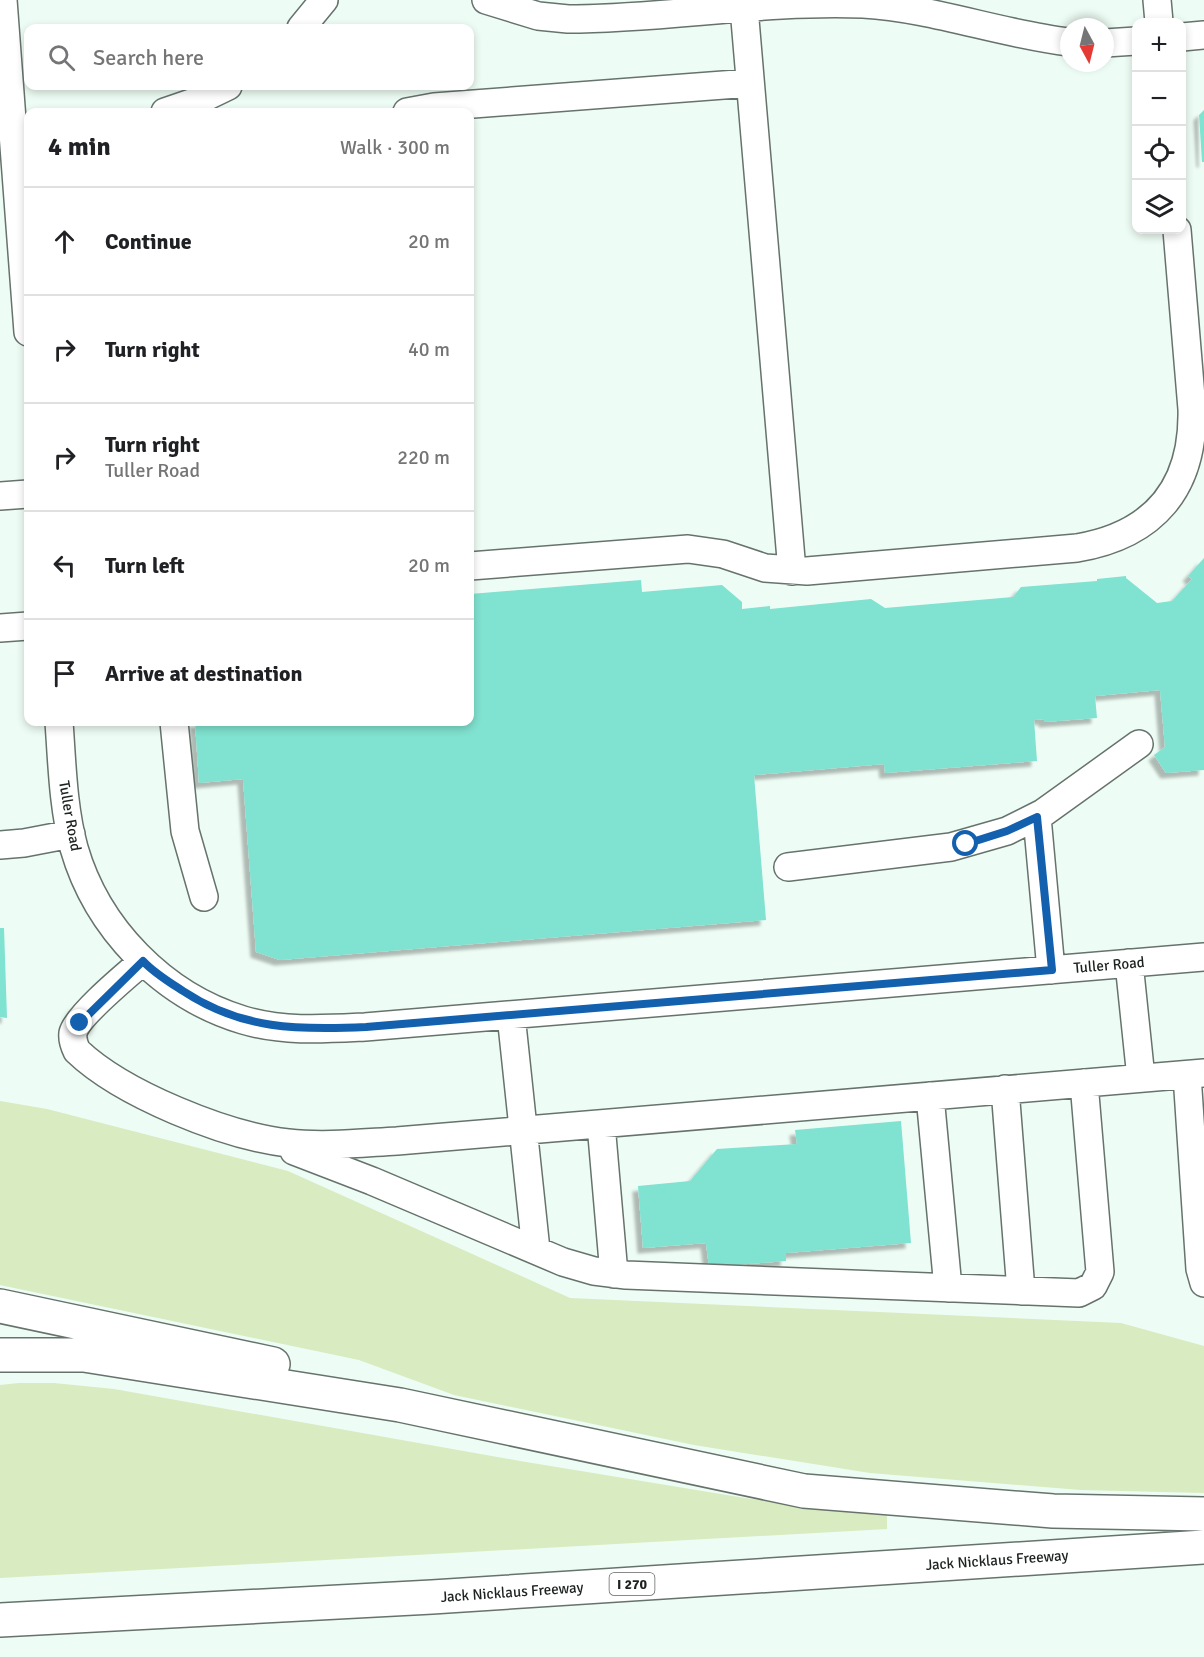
<!DOCTYPE html>
<html lang="en">
<head>
<meta charset="utf-8">
<style>
  body { margin:0; font-family:Signika,sans-serif; background:#f2f2f2; color:#202124 }
  .controls { position:absolute; right:18px; top:18px; display:grid; overflow:hidden; border-radius:12px; box-shadow:0 3px 9px #0003 }
  .controls button { width:54px; height:54px; display:grid; place-items:center; padding:0; border:0; border-bottom:2px solid #e0e0e0; background:#fff; color:#202124; font:30px sans-serif }
  .compass { position:absolute; left:1060px; top:18px; width:54px; height:54px; border-radius:50%; background:#fff; box-shadow:0 3px 9px #0003; rotate:173deg }
  .stop { position:absolute; width:18px; height:18px; margin:-14px; border:4px solid #1360af; border-radius:50%; background:#fff }
  .stop.end { background:#1360af; border-color:#fff; box-shadow:0 2px 6px #0008 }
  .list { margin:0; padding:0; list-style:none }
  h2 { display:flex; justify-content:space-between; align-items:center; height:78px; margin:0; padding:0 24px; font-size:26px }
  h2 small { font-size:20px; font-weight:400; color:#757577 }
  .list li { display:grid; grid-template-columns:39px 1fr auto; gap:18px; align-items:center; box-sizing:border-box; height:108px; padding:0 24px; border-top:2px solid #e0e0e0 }
  .list b { display:block; font-size:22px; white-space:nowrap }
  .list p { margin:0; font-size:20px; white-space:nowrap; color:#757577 }
  .list em { font-size:20px; font-style:normal; color:#757577 }
  .icon { flex:none; width:33px; height:33px; fill:none; stroke:currentColor; stroke-width:2; stroke-linecap:round; stroke-linejoin:round }
  .map { position:relative; flex:none; width:1204px; height:1657px; overflow:hidden }
  .search { position:absolute; background:#fff; box-shadow:0 3px 9px #0003; left:24px; top:24px; width:450px; height:66px; display:flex; align-items:center; gap:15px; box-sizing:border-box; padding:0 21px; border-radius:12px; color:#757577; font-size:22px }
  .panel { position:absolute; background:#fff; box-shadow:0 3px 9px #0003; left:24px; top:108px; width:450px; height:618px; border-radius:12px }
  .map>svg:first-child { display:block }
  .green { fill:#d9ebc0 }
  .building { fill:#80e2d0; filter:url(#shadow) }
  .lines { fill:none; stroke-linecap:round; stroke-linejoin:round }
  .minor-casing { stroke:#66736c; stroke-width:30 }
  .highway-casing { stroke:#66736c; stroke-width:36 }
  .minor { stroke:#fff; stroke-width:27 }
  .highway { stroke:#fff; stroke-width:33 }
  .route { stroke:#1360af; stroke-width:8 }
  .labels { text-anchor:middle; dominant-baseline:central; stroke-width:4.5; stroke-linejoin:round; paint-order:stroke }
  .shield { fill:#fff; stroke:#606462; stroke-width:1.5 }
  .shield-label { font-size:14px; font-weight:bold; fill:#1c221f }
  .street-label { font-size:15px; fill:#1c221f; stroke:#fff }
</style>
</head>
<body>
<div class="map">
<svg width="1204" height="1657" viewBox="0 0 1204 1657">
  <defs>
    <filter id="shadow"><feDropShadow dx="-5.5" dy="5.5" stdDeviation="1.5" flood-color="#0004"/></filter>
  </defs>
  <rect width="100%" height="100%" fill="#edfcf4"/>
  <path class="green" d="M0,1101L47,1109L288,1171L570,1298L1121,1323L1204,1346V1493L1081,1490L870,1473L694,1445L454,1395L359,1360L0,1285Z
    M19,1383H54L114,1389L520,1461L745,1498L887,1514V1529L0,1578V1385Z"/>
  <path class="building" d="M1204,110V162H1202L1199,115Z
    M1204,558V770L1166,773L1154,755L1165,747L1160,690L1095,696L1097,718L1044,722V719L1034,720L1037,761L885,773L884,764L754,775L766,920L280,960L256,952L243,779L199,783L195,722H470V594L641,580L642,592L722,585L742,602V609L770,606V609L871,599L885,608L1013,597L1021,587L1097,581V579L1126,576V578L1157,603L1172,601L1192,579L1188,576Z
    M0,928H4L7,1018L0,1017Z
    M901,1121L911,1243L786,1253V1261L709,1267L706,1243L643,1248L638,1186L690,1181L717,1149L797,1144L795,1130Z"/>
  <g class="lines">
    <defs>
      <path id="minor" d="M3,0L28,332
        M486,0L538,16L568,19C666,19 764,0 863,4C933,8 1000,34 1069,42
        M1157,0L1159,22
        M744,8L792,571
        M301,28L324,0
        M1182,37L1204,35
        M1105,43L1136,41
        M165,112L197,101L228,86
        M407,112L434,107L750,83
        M0,496L28,494
        M470,566L688,549L723,554L765,568L807,571L1077,548C1154,535 1194,488 1192,409L1177,230
        M0,628L28,626
        M59,722C62,763 63,808 74,848C97,928 163,996 243,1020C283,1032 325,1029 365,1027L1204,957
        M174,722L185,831L204,897
        M1037,817L1051,970
        M0,845L24,843L71,834
        M788,867L951,847L1007,831L1043,813L1139,744
        M143,961C128,974 77,1016 73,1033C72,1040 74,1045 77,1051C122,1094 226,1136 288,1143C324,1147 361,1143 397,1141L1204,1073
        M1129,963L1141,1078
        M511,1015L536,1250
        M1187,1075L1200,1269L1204,1283
        M1005,1089L1021,1291
        M930,1096L948,1288
        M601,1124L614,1274
        M294,1151L372,1181L563,1262L594,1271L626,1275L1079,1293L1093,1286L1100,1272L1084,1083"/>
      <path id="highway" d="M0,1306L273,1364
        M0,1355H84L400,1405L804,1491L1053,1511L1204,1514
        M0,1620L432,1597L1204,1547"/>
    </defs>
    <use href="#minor" class="minor-casing"/>
    <use href="#highway" class="highway-casing"/>
    <use href="#minor" class="minor"/>
    <use href="#highway" class="highway"/>
  </g>
  <g class="lines">
    <path class="route" d="M80,1023L143,961C154,973 169,982 183,991C242,1030 298,1030 366,1027L1052,970L1037,817L1007,831L966,844"/>
  </g>
  <g class="labels">
    <rect class="shield" x="609.5" y="1573" width="45" height="22" rx="4.5"/>
    <g class="shield-label">
      <text x="632" y="1584">I 270</text>
    </g>
    <g class="street-label">
      <text transform="translate(70 816) rotate(80)">Tuller Road</text>
      <text transform="translate(1109 965) rotate(-5)">Tuller Road</text>
      <text transform="translate(997 1560) rotate(-4)">Jack Nicklaus Freeway</text>
      <text transform="translate(512 1592) rotate(-4)">Jack Nicklaus Freeway</text>
    </g>
  </g>
</svg>
<div class="controls">
<button>+</button>
<button>−</button>
<button><svg class="icon" aria-label="locate" viewBox="0 0 24 24"><circle cx="12" cy="12" r="6"/><path d="M12 2v4M12 18v4M2 12h4M18 12h4"/></svg></button>
<button><svg class="icon" aria-label="layers" viewBox="0 0 24 24"><path d="M12 4l9 5-9 5-9-5zM3 14l9 5 9-5"/></svg></button>
</div>
<svg class="compass" viewBox="-18 -18 36 36"><path d="M0-13l5 13h-10z" fill="#e53935"/><path d="M0 13l5-13h-10z" fill="#757577"/></svg>
<div class="stop" style="left:966px;top:844px"></div>
<div class="stop end" style="left:80px;top:1023px"></div>
<div class="search"><svg class="icon" aria-label="search" viewBox="0 0 24 24"><circle cx="10" cy="10" r="6"/><path d="M15 15l6 6"/></svg>Search here</div>
<section class="panel">
<h2>4 min<small>Walk · 300 m</small></h2>
<ul class="list">
<li><svg class="icon" aria-label="ahead" viewBox="0 0 24 24"><path d="M12 20V5M6 11l6-6 6 6"/></svg><div><b>Continue</b></div><em>20 m</em></li>
<li><svg class="icon" aria-label="right" viewBox="0 0 24 24"><path d="M7 20v-9h11M14 6l5 5-5 5"/></svg><div><b>Turn right</b></div><em>40 m</em></li>
<li><svg class="icon" aria-label="right" viewBox="0 0 24 24"><path d="M7 20v-9h11M14 6l5 5-5 5"/></svg><div><b>Turn right</b><p>Tuller Road</p></div><em>220 m</em></li>
<li><svg class="icon" aria-label="left" viewBox="0 0 24 24"><path d="M17 20v-9H6M10 6l-5 5 5 5"/></svg><div><b>Turn left</b></div><em>20 m</em></li>
<li><svg class="icon" aria-label="arrive" viewBox="0 0 24 24"><path d="M6 21V4h12l-3 4 3 4H6"/></svg><div><b>Arrive at destination</b></div></li>
</ul>
</section>
</div>
</body>
</html>
